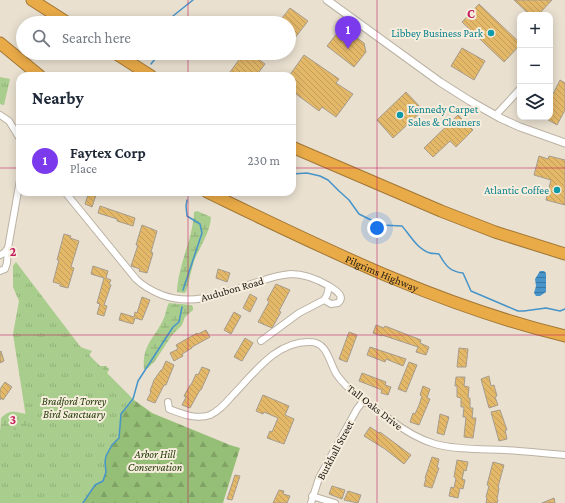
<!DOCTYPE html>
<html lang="en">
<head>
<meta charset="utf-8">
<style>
  body { margin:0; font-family:"Crimson Pro",serif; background:#f6f6f7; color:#1f2937 }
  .controls { position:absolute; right:12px; top:12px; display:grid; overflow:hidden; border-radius:8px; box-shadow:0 2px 10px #0003 }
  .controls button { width:36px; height:36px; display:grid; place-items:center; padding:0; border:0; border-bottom:1px solid #e0e1e3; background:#fff; color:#1f2937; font:20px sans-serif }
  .you { position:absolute; left:377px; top:228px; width:14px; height:14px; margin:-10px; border:3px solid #fff; border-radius:50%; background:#1a73e8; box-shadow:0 0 0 6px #1a73e833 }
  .badge { display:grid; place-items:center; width:26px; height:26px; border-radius:50%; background:#7c3aed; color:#fff; font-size:13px; font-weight:700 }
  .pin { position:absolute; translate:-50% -33px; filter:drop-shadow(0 1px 2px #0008) }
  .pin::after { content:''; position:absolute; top:21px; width:14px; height:12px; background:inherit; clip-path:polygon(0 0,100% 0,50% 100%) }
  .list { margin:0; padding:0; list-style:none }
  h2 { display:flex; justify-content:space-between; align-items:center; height:52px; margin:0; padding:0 16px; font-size:17px }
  h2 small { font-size:13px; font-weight:400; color:#747a83 }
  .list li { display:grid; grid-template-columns:26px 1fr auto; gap:12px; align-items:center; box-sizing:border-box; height:72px; padding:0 16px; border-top:1px solid #e0e1e3 }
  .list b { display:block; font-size:15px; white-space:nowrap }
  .list p { margin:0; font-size:13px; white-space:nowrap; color:#747a83 }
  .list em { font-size:13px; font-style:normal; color:#747a83 }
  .icon { flex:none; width:22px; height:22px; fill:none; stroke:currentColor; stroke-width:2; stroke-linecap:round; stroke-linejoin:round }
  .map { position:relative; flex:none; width:565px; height:503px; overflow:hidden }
  .search { position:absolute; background:#fff; box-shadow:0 2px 10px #0003; left:16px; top:16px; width:280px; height:44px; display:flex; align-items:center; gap:10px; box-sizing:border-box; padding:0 14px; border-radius:22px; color:#747a83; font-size:15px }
  .panel { position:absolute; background:#fff; box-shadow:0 2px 10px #0003; left:16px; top:72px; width:280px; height:124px; border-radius:12px }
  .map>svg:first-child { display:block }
  .forest { fill:url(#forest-firs) }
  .wetland { fill:url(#wetland-marsh) }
  .park { fill:url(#park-tufts) }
  .water { fill:url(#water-rules) }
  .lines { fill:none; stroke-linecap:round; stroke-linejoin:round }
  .stream { stroke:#4694c9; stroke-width:1.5 }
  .building { fill:url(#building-back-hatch); stroke:#a59c8e }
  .minor-casing { stroke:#bbb2a4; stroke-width:8 }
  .tertiary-casing { stroke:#bbb2a4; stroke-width:9 }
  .motorway-casing { stroke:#a17735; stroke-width:13 }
  .minor { stroke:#fff; stroke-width:6 }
  .tertiary { stroke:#fff; stroke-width:7 }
  .motorway { stroke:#e9aa48; stroke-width:11 }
  .grid { fill:none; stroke:#c2185b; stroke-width:1; stroke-opacity:0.55 }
  .culture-dot { fill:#0f9aa8; stroke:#f6eddd; stroke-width:1.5 }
  .labels { text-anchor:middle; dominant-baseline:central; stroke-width:4; stroke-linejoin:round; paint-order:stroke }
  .culture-label { font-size:11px; fill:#0d838f; stroke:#f6eddd; text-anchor:end }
  .street-label { font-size:11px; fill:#1b1812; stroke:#f6eddd }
  .park-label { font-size:11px; font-style:italic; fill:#1b3500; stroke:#f6eddd }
  .grid-label { font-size:13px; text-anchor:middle; font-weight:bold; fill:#c2185b; stroke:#f6eddd; stroke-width:4; stroke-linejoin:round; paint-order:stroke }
</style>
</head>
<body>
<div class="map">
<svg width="565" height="503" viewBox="0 0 565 503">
  <defs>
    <pattern id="forest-firs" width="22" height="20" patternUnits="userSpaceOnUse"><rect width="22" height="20" fill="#95bf76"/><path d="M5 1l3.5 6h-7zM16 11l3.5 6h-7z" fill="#80a365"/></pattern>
    <pattern id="wetland-marsh" width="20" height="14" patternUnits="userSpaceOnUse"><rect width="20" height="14" fill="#a8cd8c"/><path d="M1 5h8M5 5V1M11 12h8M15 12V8" fill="none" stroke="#90af78"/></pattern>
    <pattern id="park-tufts" width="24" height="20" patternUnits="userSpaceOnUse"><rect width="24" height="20" fill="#a8cd8c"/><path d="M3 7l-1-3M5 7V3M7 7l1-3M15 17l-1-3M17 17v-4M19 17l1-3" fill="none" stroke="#90af78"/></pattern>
    <pattern id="water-rules" width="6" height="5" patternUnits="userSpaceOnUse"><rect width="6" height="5" fill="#4694c9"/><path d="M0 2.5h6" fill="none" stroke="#3a78a2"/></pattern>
    <pattern id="building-back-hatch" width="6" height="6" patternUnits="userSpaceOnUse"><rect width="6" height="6" fill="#e4b869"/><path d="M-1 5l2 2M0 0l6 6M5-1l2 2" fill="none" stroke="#c39d5a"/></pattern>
  </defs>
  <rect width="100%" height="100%" fill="#e9e0d0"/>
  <path class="forest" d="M134,400L152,413L230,445L240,448L223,503H83L95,485L103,479L106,472L105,462L108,450L119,438L121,414Z"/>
  <path class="wetland" d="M197,211L211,217C210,233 200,246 194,261C191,271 189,282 186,292L184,293L177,292C178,264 193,240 194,212Z
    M169,303L191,305L193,307V310L185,317L182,325L172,335L155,361L148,368L144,369C142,345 154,339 163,320C166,315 166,308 169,303Z
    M77,346L92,351L88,357L96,366H106L109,369L108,372L33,431L0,433L1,418C12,408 14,413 27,414Z"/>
  <path class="park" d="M0,77L10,79L4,105L0,104Z
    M16,262L79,345L134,400L121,414L119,438L112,445L106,456L105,462L106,472L103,481L94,485L83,503H0V430H28L13,334L19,301L13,287V266Z"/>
  <path class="water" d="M540,271H544L546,273V292L540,296H536L534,293L536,286L535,279Z"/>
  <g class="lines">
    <path class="stream" d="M170,23L173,16L193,0
      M151,64L160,53
      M292,174L307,173L320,176L328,180L339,191L349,200L359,214L381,225L402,226C410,235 417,249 430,253C433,254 436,253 439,254C445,265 450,272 463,273L471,291L518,311H524L546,308L560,311L565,309
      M183,290L202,233L200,224L187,216L186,206L187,200
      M83,503L95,485L103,481L106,472L105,462L106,456L112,445L119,438L121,414L133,399L138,381L173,327L179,322L182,307"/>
  </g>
  <path class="building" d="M514,0H552L538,15H530Z
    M479,4L520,43V45L504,62L462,22Z
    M290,8L308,21L291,43L289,42V23H278Z
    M342,27L364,43L366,52L354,67L327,46Z
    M462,48L485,61L474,80L451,66Z
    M244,53H250L265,64L256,76H236L230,72Z
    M304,55L339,79L336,83L353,94L336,117L322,107L319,111L292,91V76H289Z
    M560,80L565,83V110L557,125L543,117H550V100Z
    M406,92L423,110L393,138L377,120Z
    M458,115L473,130L456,147L450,141L433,157L424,148Z
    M539,156L548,159L549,156L565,160V205L546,200L551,180L534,175Z
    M89,192H97L92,207L85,204Z
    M100,206L135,218L133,226L117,221V219L98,213Z
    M142,225L157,231L151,252L153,253L147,273L139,271L140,269L131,266L138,245H136Z
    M64,234L71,236L70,238L79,241L71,267L74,268L68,288L60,286V284L53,282L59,260H57Z
    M93,266L108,271L106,278L111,280L109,284L111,285L104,305L107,306L104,316L97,314L100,304L97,303L104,278L91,274Z
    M218,269L230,273L227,282L216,278Z
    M276,284L290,290L279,311L281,312L272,328L258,322L269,302L267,300Z
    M250,294L257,298L250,312L243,308Z
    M142,297L150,300L142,320L135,318L133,324L119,320L121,313L134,317L135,312L137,313Z
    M234,312L241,316L231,334L224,330Z
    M376,325L384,328L385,326L421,340L420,343L429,347L426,355L416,352L418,347L382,335V336L373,333Z
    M206,330L210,337L192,347V348L182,354L183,356L174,361L170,353L178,349L176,345L197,333L198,334Z
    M349,332L357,335L347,362L339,359Z
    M245,338L253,343L242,361L234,357Z
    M370,347L406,359L403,366L386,359L385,362L367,355Z
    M459,348L468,349L466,367H457Z
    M1,351L4,361L0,363V352Z
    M166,361L174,365L166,385H164L155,403L147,400L151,392L150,391L154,380L161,370H162Z
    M409,362L417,365L406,392L398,389Z
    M202,367L210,370L201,390H200L190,408L182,405L186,397L184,396L190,385H191L196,374L198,375Z
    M362,373L386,382L385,385L391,387L388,395L381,393L382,390L359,381Z
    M489,376L491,386L494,385L497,396L495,397L498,405L489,408L481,379Z
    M456,377H465L464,386L469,387L468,398H470V408H473L472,418H476L473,438L464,437L466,417H463L464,407H461V398L457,397V386H455Z
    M5,382L12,387L3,400L1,398L0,400V389Z
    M423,386L430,389L427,398L430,399L419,425L410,422L413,413L415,414L419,405L422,396L420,395Z
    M263,395L289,406L285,415L294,419L284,444L267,438L270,431L272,432L278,418L264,412L263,414L256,411Z
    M500,410L507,430H505L507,439L499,441L491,412Z
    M440,414L449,417L444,435L437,433Z
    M370,427L379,433L380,432L411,455L404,464L385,449L364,436Z
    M432,457L439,459L437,468H439L432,488L424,486L426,478H425Z
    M457,460L468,462L466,471L464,470L462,479L465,480L463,489L460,488L458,498L449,496L451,487L454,488L456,478L454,477Z
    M493,462L504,465L498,487L499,488L497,499L498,500L497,503H486L487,498L486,497L489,486L487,485Z
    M235,475L240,476L232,500L227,499Z
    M332,486L345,490L342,499L329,494Z
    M279,490L284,491L283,494L290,496L287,503H273Z
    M348,491L361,495L358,503L344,500Z
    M554,498L555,503H542Z"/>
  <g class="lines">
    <defs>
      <path id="minor" d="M0,115L9,121L20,139
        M496,115L520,89
        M65,192L136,279C143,286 152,291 162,295C197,308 230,290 264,280C272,277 282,275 291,274C305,274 317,279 329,286L327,295L324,300L299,313L261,341
        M0,255L4,253L8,248
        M0,271L5,269L7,263L8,248L20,180
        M324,300L331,304L338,303C346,296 335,290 329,286
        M168,402L169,409C182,414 197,420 210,415C219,411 225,404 231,397C253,375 275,341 310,342C328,342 329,363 337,375C350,393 370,405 388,418C402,429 418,439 435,444C457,450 482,449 505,450C525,451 545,453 565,455
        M312,496L335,503
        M311,503L319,478L357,409L364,400"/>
      <path id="tertiary" d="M327,0L440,82L470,101L500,118L520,127L565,143"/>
      <g id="motorway">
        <path d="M32,0L68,23"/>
        <path d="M0,43L40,76"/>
        <path d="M115,53L151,76"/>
        <path d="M292,147L441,211L495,232L565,254"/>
        <path id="s1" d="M207,192C325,249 437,305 565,336"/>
      </g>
    </defs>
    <use href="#minor" class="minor-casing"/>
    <use href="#tertiary" class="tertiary-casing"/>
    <use href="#motorway" class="motorway-casing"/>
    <use href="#minor" class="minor"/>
    <use href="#tertiary" class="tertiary"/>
    <use href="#motorway" class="motorway"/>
  </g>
  <path class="grid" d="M188,0V23M377,0V503M188,53V76M0,168H20M292,168H565M188,192V503M0,335H565"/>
  <g class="culture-dot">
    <circle cx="491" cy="33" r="4"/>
    <circle cx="400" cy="115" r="4"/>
    <circle cx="557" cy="190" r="4"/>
  </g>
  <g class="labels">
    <g class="culture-label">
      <text x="483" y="33">Libbey Business Park</text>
      <text x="408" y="109" text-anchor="start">Kennedy Carpet<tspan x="408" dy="13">Sales &amp; Cleaners</tspan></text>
      <text x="549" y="190">Atlantic Coffee</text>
    </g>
    <g class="street-label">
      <text stroke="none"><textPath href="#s1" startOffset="193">Pilgrims Highway</textPath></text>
      <text transform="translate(232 289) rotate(-16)">Audubon Road</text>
      <text transform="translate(375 407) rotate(38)">Tall Oaks Drive</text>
      <text transform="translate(335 450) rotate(-62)">Burkhall Street</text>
    </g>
    <g class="park-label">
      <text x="74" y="401">Bradford Torrey<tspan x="74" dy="13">Bird Sanctuary</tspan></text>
      <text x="155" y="454">Arbor Hill<tspan x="155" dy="13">Conservation</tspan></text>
    </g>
  </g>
  <g class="grid-label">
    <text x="471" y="18">C</text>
    <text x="13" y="256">2</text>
    <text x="13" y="424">3</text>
  </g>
</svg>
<div class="controls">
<button>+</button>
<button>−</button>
<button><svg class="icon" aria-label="layers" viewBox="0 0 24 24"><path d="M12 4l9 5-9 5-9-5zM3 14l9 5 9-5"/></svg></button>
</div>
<div class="you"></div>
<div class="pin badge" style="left:348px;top:49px">1</div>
<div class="search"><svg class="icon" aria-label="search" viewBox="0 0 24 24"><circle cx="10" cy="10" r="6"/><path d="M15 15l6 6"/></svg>Search here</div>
<section class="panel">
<h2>Nearby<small></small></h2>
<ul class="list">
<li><span class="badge">1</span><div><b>Faytex Corp</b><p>Place</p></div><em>230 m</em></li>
</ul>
</section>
</div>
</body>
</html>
